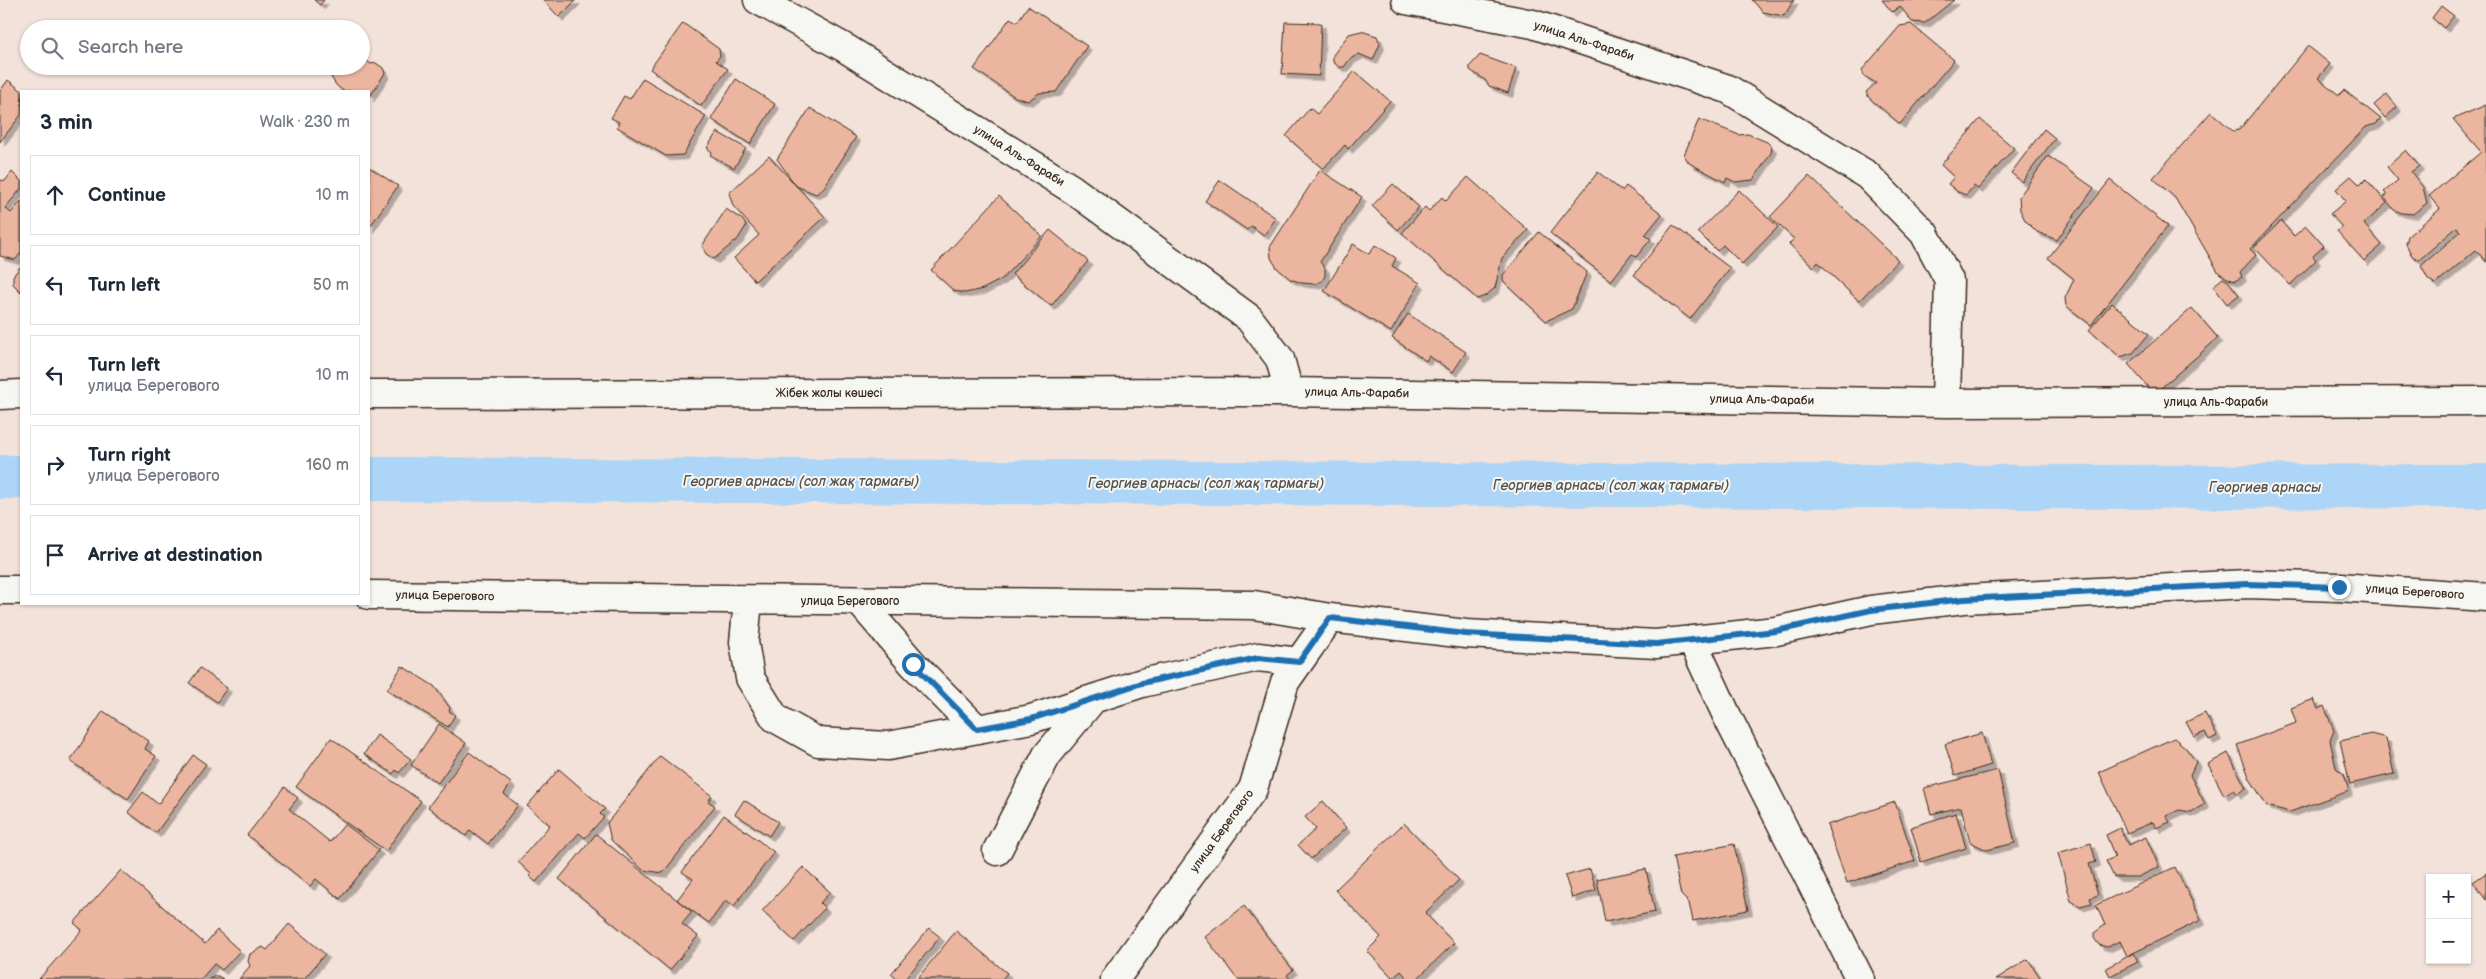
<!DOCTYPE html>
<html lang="en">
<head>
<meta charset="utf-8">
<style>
  body { margin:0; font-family:"Balsamiq Sans",sans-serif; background:#f2f2f3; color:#1f2937 }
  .controls { position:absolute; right:15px; bottom:15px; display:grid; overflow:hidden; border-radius:0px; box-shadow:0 1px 4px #0004 }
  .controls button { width:45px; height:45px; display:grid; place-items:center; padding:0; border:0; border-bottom:1px solid #e0e1e3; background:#fff; color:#1f2937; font:25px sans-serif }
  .stop { position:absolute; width:15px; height:15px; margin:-11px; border:4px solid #1f6fb2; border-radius:50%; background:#fff }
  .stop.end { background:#1f6fb2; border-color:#fff; box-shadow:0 1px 5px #0008 }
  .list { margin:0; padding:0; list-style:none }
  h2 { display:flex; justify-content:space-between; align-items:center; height:65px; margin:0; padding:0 20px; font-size:21px }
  h2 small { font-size:16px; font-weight:400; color:#747a83 }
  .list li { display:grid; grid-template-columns:32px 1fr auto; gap:15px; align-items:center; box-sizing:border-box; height:80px; margin:0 10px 10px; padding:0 10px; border:1px solid #e0e1e3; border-radius:0px }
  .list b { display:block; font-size:19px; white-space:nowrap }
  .list p { margin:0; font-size:16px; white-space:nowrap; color:#747a83 }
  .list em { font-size:16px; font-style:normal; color:#747a83 }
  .icon { flex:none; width:28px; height:28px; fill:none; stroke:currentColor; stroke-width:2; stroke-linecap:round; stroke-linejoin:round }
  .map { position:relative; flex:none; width:2486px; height:979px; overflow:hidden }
  .search { position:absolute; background:#fff; box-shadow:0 1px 4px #0004; left:20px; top:20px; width:350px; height:55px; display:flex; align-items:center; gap:12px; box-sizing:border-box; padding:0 18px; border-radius:28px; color:#747a83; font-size:19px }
  .panel { position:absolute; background:#fff; box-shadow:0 1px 4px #0004; left:20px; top:90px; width:350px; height:515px; border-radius:0px }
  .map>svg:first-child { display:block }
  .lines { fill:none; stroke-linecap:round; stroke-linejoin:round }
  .canal { stroke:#acd5f7; stroke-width:44 }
  .building { fill:#ebb59f; stroke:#3b2a1e; filter:url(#shadow) }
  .street-casing { stroke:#3b2a1e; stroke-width:31 }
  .street { stroke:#f6f6f2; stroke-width:28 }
  .route { stroke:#1f6fb2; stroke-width:6 }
  .labels { text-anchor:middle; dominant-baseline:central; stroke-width:4; stroke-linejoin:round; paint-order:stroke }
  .street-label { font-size:12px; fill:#3b2a1e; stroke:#f6f6f2 }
  .water-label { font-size:14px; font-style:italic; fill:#575554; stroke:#f6f6f2 }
</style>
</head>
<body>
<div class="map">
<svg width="2486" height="979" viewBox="0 0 2486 979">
  <defs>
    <filter id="shadow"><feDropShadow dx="4.5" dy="4.5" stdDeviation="0" flood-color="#0004"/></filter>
  </defs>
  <rect width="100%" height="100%" fill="#f3e2d9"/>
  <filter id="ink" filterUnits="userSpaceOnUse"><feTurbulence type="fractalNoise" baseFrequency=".02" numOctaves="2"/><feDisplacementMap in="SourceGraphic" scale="10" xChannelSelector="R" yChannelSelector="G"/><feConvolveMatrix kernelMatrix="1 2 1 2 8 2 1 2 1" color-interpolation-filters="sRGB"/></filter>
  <g filter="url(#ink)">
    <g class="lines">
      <path class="canal" d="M0,477H21
        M369,479L2044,487L2486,486"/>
    </g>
    <path class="building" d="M314,0H324L320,5Z
      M543,0H576L559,17Z
      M1752,0H1794L1784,16L1763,12Z
      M1882,0H1954L1925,23L1912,22L1900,6L1892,12Z
      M1028,6L1087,46L1056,92L1039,93L1028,101L1015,97L974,69L1010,18L1017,22Z
      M2441,6L2454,16L2444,28L2432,18Z
      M1285,22L1321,23L1319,76L1282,74Z
      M683,23L719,49L720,56L716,61L728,69L701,106L650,69Z
      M1911,24L1954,60L1900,124L1869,98L1866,92L1876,83L1864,76L1862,70L1900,26Z
      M1361,31L1377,36L1380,44L1373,60L1359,54L1350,59L1344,67H1339L1333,62V55L1349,34Z
      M2308,46L2330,64L2318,78L2339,95L2344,90L2381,119L2376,124L2366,127L2250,249L2256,255L2240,272L2242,277L2235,281L2229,279L2219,273L2175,198L2153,178L2211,112L2233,131L2239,130Z
      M1480,55L1516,68L1508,93L1489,86L1485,80L1470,70V66Z
      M361,56L371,64L376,63L383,68L385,73L369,98V91H343L336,85L331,77L340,66H361Z
      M1355,71L1390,101L1348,149L1345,145L1323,169L1286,136L1310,108L1317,114Z
      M643,78L706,116L683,155L666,156L617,127L619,122L611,118L624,96L630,99Z
      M736,79L775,104L750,144L711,119Z
      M8,80L22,91L21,115L0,142V91Z
      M2387,94L2397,107L2385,118L2374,105Z
      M2486,105V262L2476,250L2435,284L2428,279L2421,266L2460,232L2457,227L2419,260L2412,256L2406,244L2408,236L2440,209L2429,196L2481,152L2453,119Z
      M810,108L856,137L823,189L816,194L796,186L777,159Z
      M1699,119L1739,135L1748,134L1767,142L1772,147L1771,153L1753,180L1735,182L1727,178L1725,182L1689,163L1684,155Z
      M1980,119L2014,148L1978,189L1974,186L1966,195L1958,192L1948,184L1954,177L1941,165Z
      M2044,129L2055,138L2022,182L2011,173Z
      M717,132L746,148L734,168L710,155L712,152L707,148Z
      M2406,150L2419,166L2411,172L2423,187L2427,203L2413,214L2402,213L2394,210L2384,197L2387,195L2384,192L2398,180L2387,167Z
      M769,156L825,217L755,281L734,258L759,235L733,206L729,193Z
      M2048,156L2094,188L2057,240L2037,232L2025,220L2020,210L2019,197Z
      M369,167L398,186L369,228Z
      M1320,170L1362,197L1320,262L1325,268V276L1322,281L1315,284L1302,283L1290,279L1277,268L1271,258L1270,247Z
      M12,172L21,181V189L5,208L11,213L21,201V253L15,260L0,256V180L5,181Z
      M1598,172L1622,191L1626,186L1662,214L1645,235L1651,239L1636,257L1632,254L1611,281L1550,233Z
      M1809,176L1898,260L1859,301L1818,262L1814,267L1789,244L1794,239L1770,217Z
      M2351,176L2360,185L2366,179L2387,203L2364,224L2382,245L2364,261L2337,231L2342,227L2330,214L2346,201L2336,189Z
      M1468,177L1528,230L1502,258L1495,288L1485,296L1477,299L1402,233L1425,207L1429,211L1442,197L1446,201Z
      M1220,180L1276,218L1264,235L1251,226L1247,230L1205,201Z
      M2110,180L2168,226L2091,325L2066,306L2065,298L2074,279L2048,258Z
      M1393,184L1419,207L1398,230L1372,206Z
      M1739,190L1778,227L1742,264L1723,245L1717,251L1698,232Z
      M999,196L1042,236L1002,279L983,289L965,293L954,291L931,270Z
      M726,209L743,220L746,226L738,239L714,259L706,254L702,246Z
      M2281,221L2294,236L2306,226L2324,246L2313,256L2316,260L2290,285L2254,247Z
      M1673,225L1730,268L1690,319L1634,275Z
      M1050,230L1088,261L1051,306L1012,274Z
      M1539,232L1587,272L1572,309L1546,321L1503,281V275Z
      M1353,244L1369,254L1375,245L1396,258L1392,266L1420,283L1391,332L1324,291Z
      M21,266V292L13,284V276Z
      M2223,278L2228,281L2239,295L2227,304L2213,286Z
      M2112,303L2149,334L2133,353L2120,357L2089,330Z
      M2192,308L2218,338L2154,394L2128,364Z
      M1408,314L1466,352L1453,372L1429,356L1426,361L1392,338Z
      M402,666L434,686L450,708L449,711L455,715L448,727L387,690Z
      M200,668L227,688L217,702L189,683Z
      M2314,699L2318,709L2324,706L2334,731L2330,740L2336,768L2344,774L2349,791L2290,812L2267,806L2250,779L2237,745L2296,723L2291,708Z
      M103,711L149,741L145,749L156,756L128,799L70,761Z
      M2205,713L2217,736L2209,740L2205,732L2194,737L2186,722Z
      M439,724L466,743L438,783L411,765Z
      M1982,733L1991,765L1955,776L1945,744Z
      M2371,734L2386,738L2394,774L2350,784L2340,741Z
      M377,735L411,759L399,773L396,770L393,774L364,754Z
      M331,738L421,801L386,851L296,787Z
      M2174,738L2185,747L2196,762L2190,775L2205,804L2191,812L2179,810L2166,816L2170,822L2156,828L2153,822L2127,833L2099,772Z
      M469,752L511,783L504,794L518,805L488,844L470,830L466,836L428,807Z
      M2228,753L2246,788L2237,794L2234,789L2224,795L2208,764Z
      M193,755L206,764L156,833L128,812L143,792L158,804Z
      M660,756L712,796L708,801L715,806L663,873L643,870L611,840L607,823Z
      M559,769L605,809L600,814L604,817L585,838L579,833L536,882L529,876L531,874L518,862L550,825L527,806Z
      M1998,770L2015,843L1987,850L1970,842L1961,807L1931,814L1924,788Z
      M285,787L298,798L289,809L330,842L345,824L379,850L340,899L316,879L310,886L247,835Z
      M744,800L778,822L769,836L735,814Z
      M1323,801L1346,828L1311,859L1298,845L1316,829L1305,817Z
      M1895,802L1915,861L1847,883L1827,825Z
      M1956,813L1966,848L1921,862L1911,827Z
      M724,815L774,852L734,906L726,900L709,923L677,900L693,879L682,872Z
      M1404,823L1459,880L1425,913L1454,943L1417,979H1408L1401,971L1393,978L1367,951L1381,937L1335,890Z
      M2120,828L2128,845L2146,837L2159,867L2138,877H2114L2106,861L2115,857L2106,835Z
      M596,834L692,912L682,924L698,936L670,970L559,879Z
      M2091,843L2096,862L2089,864L2098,895L2090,898L2092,903L2080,906L2071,901L2058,853Z
      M1734,844L1748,910L1693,921L1689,903L1681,895L1673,857Z
      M803,867L830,892L820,903L825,908L794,941L762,911Z
      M2175,867L2201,920L2127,956L2120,941L2107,947L2099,945L2094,938V933L2105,925L2096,905Z
      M1590,869L1596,890L1572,898L1565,876Z
      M1646,869L1655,912L1605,922L1597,879Z
      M121,870L205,944L217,930L240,951L222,970L214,964L201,979H39L82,930L74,923Z
      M2486,873V900L2473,882Z
      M1244,906L1293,970L1287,975L1290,979H1237L1205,937Z
      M289,924L325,954L304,979H239L250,966L248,961L250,954L263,947L267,950Z
      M929,928L940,937L905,979H897L891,974Z
      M956,931L1007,973L1002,979H917Z
      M2134,953L2138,962L2110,976L2106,968Z
      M2028,959L2041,979H1996Z
      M215,976H218L223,979H209Z"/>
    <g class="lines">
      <defs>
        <path id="street" d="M758,0L845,48L1072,189L1249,318L1280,359L1289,392
          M1406,0L1533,24L1728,89L1867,175L1924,233L1949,280L1946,403
          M369,394L1289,392L1946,403L2486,401
          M0,395L21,394
          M0,590H21
          M369,595L1254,605L1330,618L1466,634L1656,644L1776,631L1871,610L1964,599L2247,584L2339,587L2486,597
          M748,601L744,642L750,678L775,718L818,742L888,746L1031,719L1142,683L1258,657L1299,662
          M859,601L913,664L977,729
          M1692,640L1727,716L1860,979
          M997,851L1047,755L1093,699
          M1115,979L1253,789L1285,682L1330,618"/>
      </defs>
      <use href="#street" class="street-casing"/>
      <use href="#street" class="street"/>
    </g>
  </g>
  <g class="lines" filter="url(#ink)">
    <path class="route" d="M913,664L977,729L1031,719L1142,683L1258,658L1299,662L1330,618L1466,634L1656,644L1776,631L1871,610L1964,599L2247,584L2339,587"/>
  </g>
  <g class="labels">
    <g class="street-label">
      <text transform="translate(1584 41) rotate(18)">улица Аль-Фараби</text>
      <text transform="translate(1019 156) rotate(32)">улица Аль-Фараби</text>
      <text x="829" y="393">Жібек жолы көшесі</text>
      <text transform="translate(1357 393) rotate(1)">улица Аль-Фараби</text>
      <text transform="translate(1762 400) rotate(1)">улица Аль-Фараби</text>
      <text x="2216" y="402">улица Аль-Фараби</text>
      <text transform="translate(2415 592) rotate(4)">улица Берегового</text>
      <text transform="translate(445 596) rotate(1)">улица Берегового</text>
      <text x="850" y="601">улица Берегового</text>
      <text transform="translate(1222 831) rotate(-54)">улица Берегового</text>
    </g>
    <g class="water-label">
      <text x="801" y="481">Георгиев арнасы (сол жақ тармағы)</text>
      <text x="1206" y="483">Георгиев арнасы (сол жақ тармағы)</text>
      <text x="1611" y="485">Георгиев арнасы (сол жақ тармағы)</text>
      <text x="2265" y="487">Георгиев арнасы</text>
    </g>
  </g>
</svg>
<div class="controls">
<button>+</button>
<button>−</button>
</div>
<div class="stop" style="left:913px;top:664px"></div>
<div class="stop end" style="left:2339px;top:587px"></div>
<div class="search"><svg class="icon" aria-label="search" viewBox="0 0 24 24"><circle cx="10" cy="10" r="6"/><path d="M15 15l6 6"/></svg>Search here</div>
<section class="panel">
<h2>3 min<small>Walk · 230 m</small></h2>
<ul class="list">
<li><svg class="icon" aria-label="ahead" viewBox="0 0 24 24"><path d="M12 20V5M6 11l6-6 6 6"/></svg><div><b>Continue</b></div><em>10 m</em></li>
<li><svg class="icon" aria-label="left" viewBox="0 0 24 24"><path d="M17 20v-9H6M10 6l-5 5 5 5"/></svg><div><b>Turn left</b></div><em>50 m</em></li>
<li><svg class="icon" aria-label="left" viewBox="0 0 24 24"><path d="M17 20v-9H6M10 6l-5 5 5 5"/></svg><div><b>Turn left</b><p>улица Берегового</p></div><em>10 m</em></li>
<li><svg class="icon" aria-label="right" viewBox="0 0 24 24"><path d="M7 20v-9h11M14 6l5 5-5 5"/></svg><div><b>Turn right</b><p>улица Берегового</p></div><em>160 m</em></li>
<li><svg class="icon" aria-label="arrive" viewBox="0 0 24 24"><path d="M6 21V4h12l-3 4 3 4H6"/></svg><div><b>Arrive at destination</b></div></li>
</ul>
</section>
</div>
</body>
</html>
